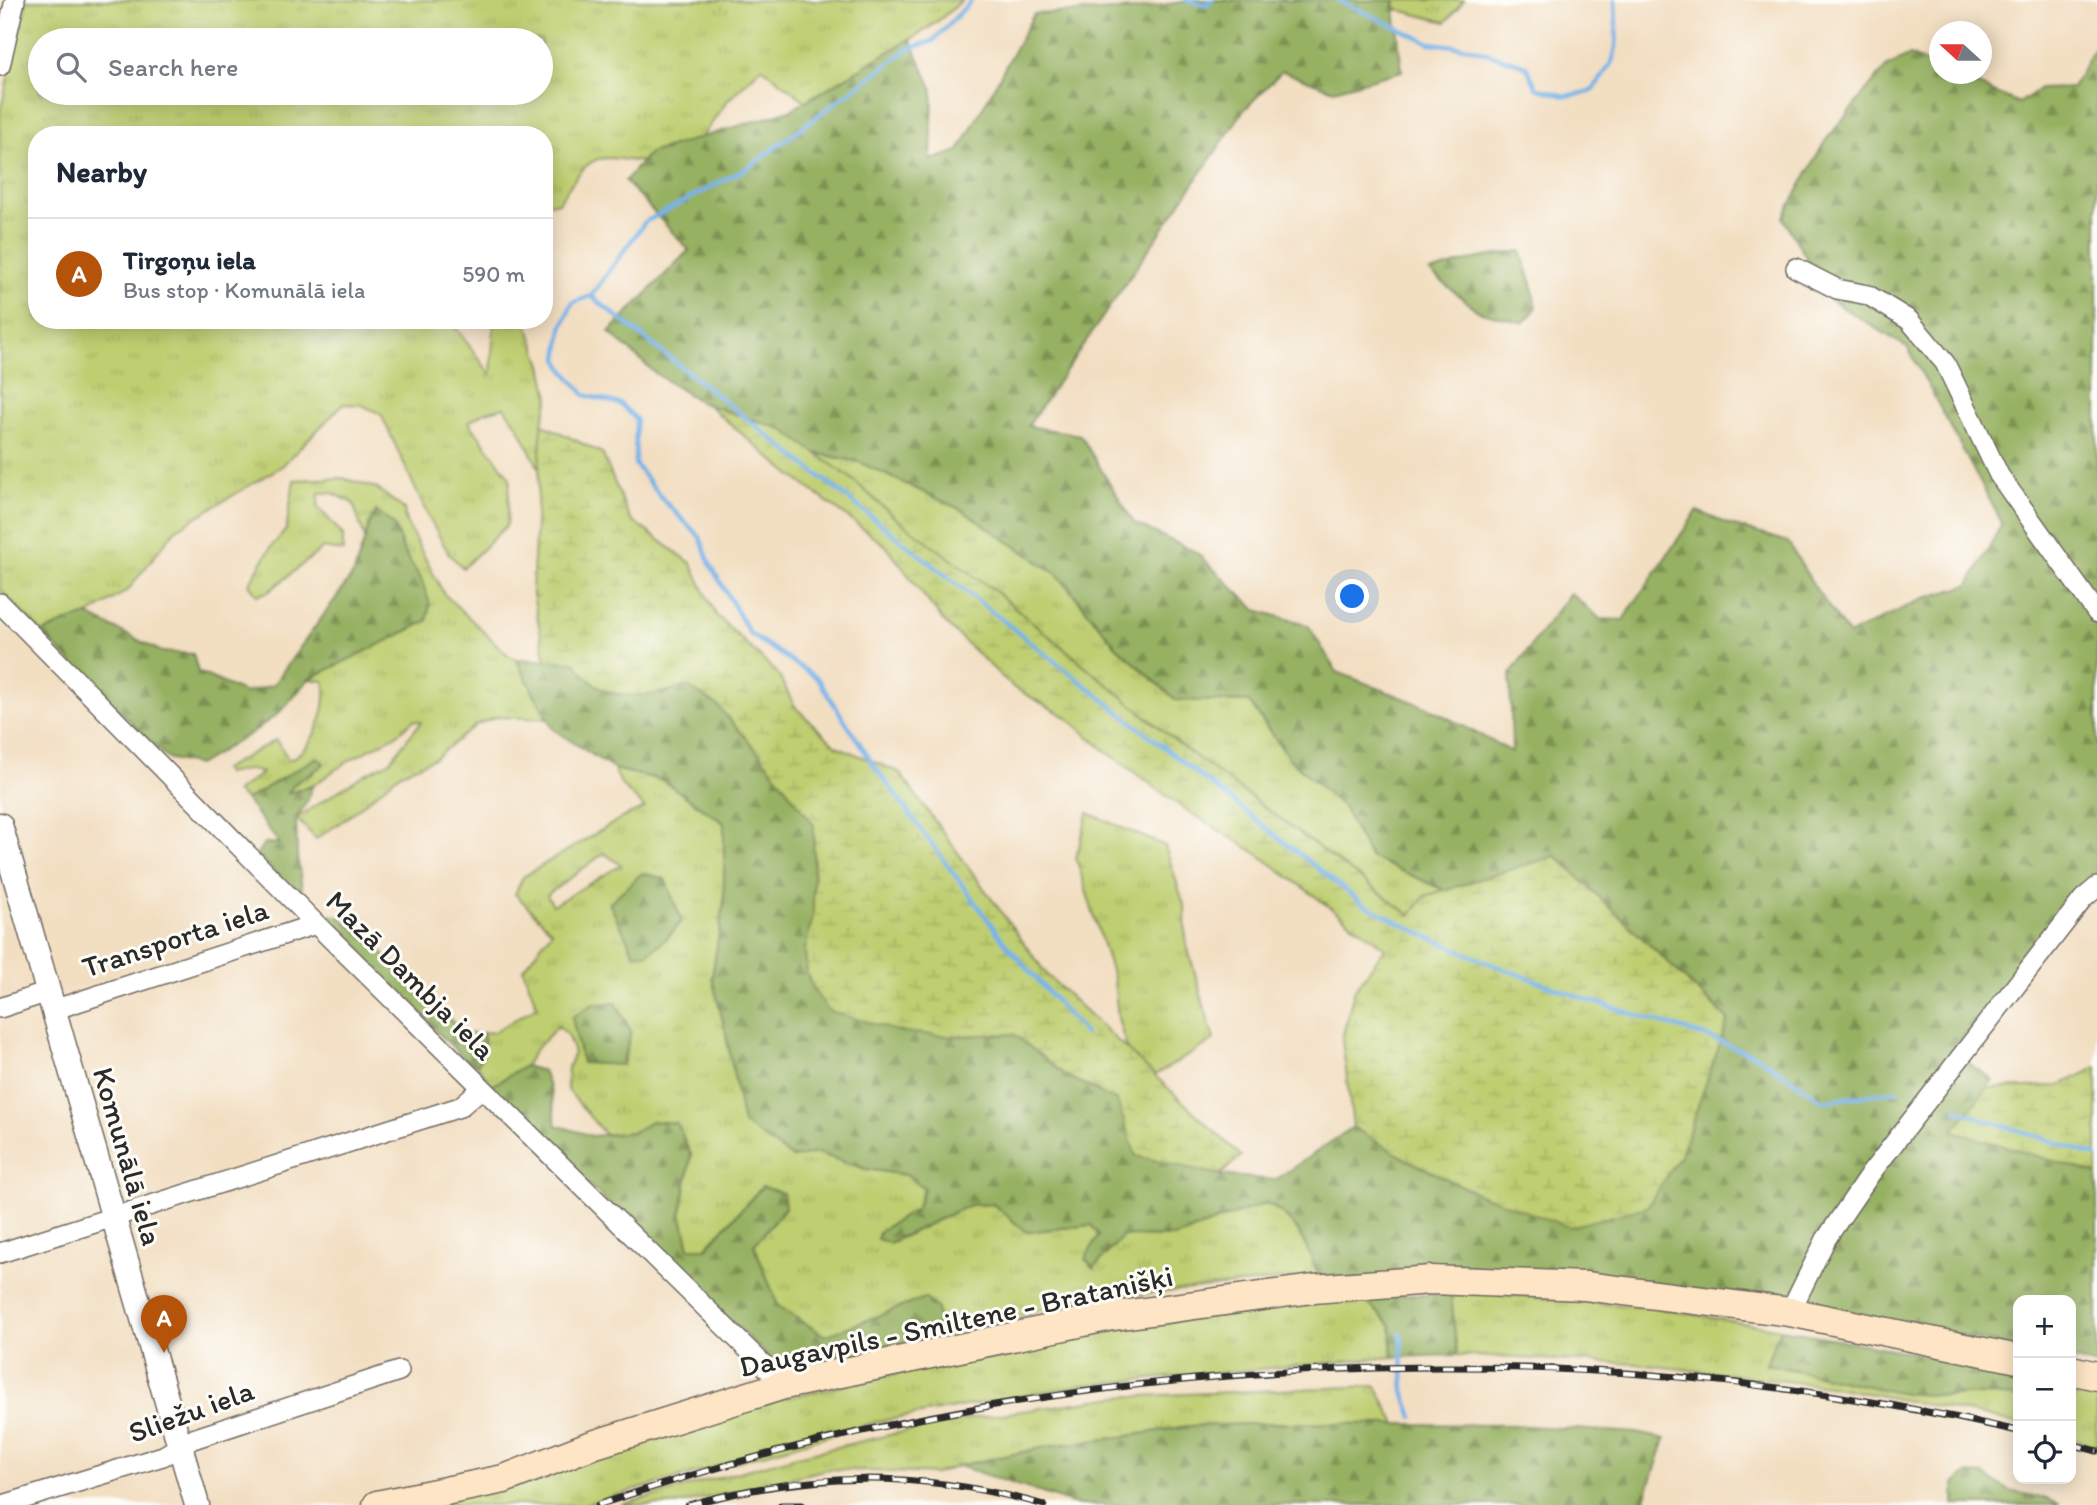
<!DOCTYPE html>
<html lang="en">
<head>
<meta charset="utf-8">
<style>
  body { margin:0; font-family:Itim,sans-serif; background:#f2f2f3; color:#1f2937 }
  .controls { position:absolute; right:21px; bottom:21px; display:grid; overflow:hidden; border-radius:14px; box-shadow:0 4px 18px #0003 }
  .controls button { width:63px; height:63px; display:grid; place-items:center; padding:0; border:0; border-bottom:2px solid #e0e1e3; background:#fff; color:#1f2937; font:35px sans-serif }
  .compass { position:absolute; left:1929px; top:21px; width:63px; height:63px; border-radius:50%; background:#fff; box-shadow:0 4px 18px #0003; rotate:291deg }
  .you { position:absolute; left:1353px; top:597px; width:24px; height:24px; margin:-18px; border:5px solid #fff; border-radius:50%; background:#1a73e8; box-shadow:0 0 0 10px #1a73e833 }
  .badge { display:grid; place-items:center; width:46px; height:46px; border-radius:50%; background:#b45309; color:#fff; font-size:23px; font-weight:700 }
  .pin { position:absolute; translate:-50% -58px; filter:drop-shadow(0 2px 4px #0008) }
  .pin::after { content:''; position:absolute; top:37px; width:24px; height:21px; background:inherit; clip-path:polygon(0 0,100% 0,50% 100%) }
  .list { margin:0; padding:0; list-style:none }
  h2 { display:flex; justify-content:space-between; align-items:center; height:91px; margin:0; padding:0 28px; font-size:30px }
  h2 small { font-size:23px; font-weight:400; color:#747a83 }
  .list li { display:grid; grid-template-columns:46px 1fr auto; gap:21px; align-items:center; box-sizing:border-box; height:112px; padding:0 28px; border-top:2px solid #e0e1e3 }
  .list b { display:block; font-size:26px; white-space:nowrap }
  .list p { margin:0; font-size:23px; white-space:nowrap; color:#747a83 }
  .list em { font-size:23px; font-style:normal; color:#747a83 }
  .icon { flex:none; width:38px; height:38px; fill:none; stroke:currentColor; stroke-width:2; stroke-linecap:round; stroke-linejoin:round }
  .map { position:relative; flex:none; width:2097px; height:1505px; overflow:hidden }
  .search { position:absolute; background:#fff; box-shadow:0 4px 18px #0003; left:28px; top:28px; width:525px; height:77px; display:flex; align-items:center; gap:18px; box-sizing:border-box; padding:0 24px; border-radius:38px; color:#747a83; font-size:26px }
  .panel { position:absolute; background:#fff; box-shadow:0 4px 18px #0003; left:28px; top:126px; width:525px; height:203px; border-radius:28px }
  .map>svg:first-child { display:block }
  .grass { fill:url(#grass-tufts); stroke:#747c4e; stroke-width:2; fill-rule:evenodd }
  .forest { fill:url(#forest-firs); stroke:#606e46; stroke-width:2 }
  .wetland { fill:url(#wetland-marsh); stroke:#747c4e; stroke-width:2 }
  .lines { fill:none; stroke-linecap:round; stroke-linejoin:round }
  .stream { stroke:#78b3e9; stroke-width:4.5 }
  .minor-casing { stroke:#716a60; stroke-width:22 }
  .tertiary-casing { stroke:#716a60; stroke-width:27 }
  .secondary-casing { stroke:#716a60; stroke-width:31 }
  .minor { stroke:#fff; stroke-width:19 }
  .tertiary { stroke:#fff; stroke-width:24 }
  .secondary { stroke:#fde5c5; stroke-width:28 }
  .rail-casing { stroke:#2b2b2b; stroke-width:7 }
  .rail { stroke:#fdfcf7; stroke-width:4.5; stroke-dasharray:13; stroke-linecap:butt }
  .labels { text-anchor:middle; dominant-baseline:central; stroke-width:6; stroke-linejoin:round; paint-order:stroke }
  .street-label { font-size:30px; fill:#2b2b2b; stroke:#fdfcf7 }
</style>
</head>
<body>
<div class="map">
<svg width="2097" height="1505" viewBox="0 0 2097 1505">
  <defs>
    <pattern id="grass-tufts" width="24" height="20" patternUnits="userSpaceOnUse" patternTransform="scale(1.75)"><rect width="24" height="20" fill="#bece70"/><path d="M3 7l-1-3M5 7V3M7 7l1-3M15 17l-1-3M17 17v-4M19 17l1-3" fill="none" stroke="#a3b161"/></pattern>
    <pattern id="forest-firs" width="22" height="20" patternUnits="userSpaceOnUse" patternTransform="scale(1.75)"><rect width="22" height="20" fill="#96b162"/><path d="M5 1l3.5 6h-7zM16 11l3.5 6h-7z" fill="#7b9051"/></pattern>
    <pattern id="wetland-marsh" width="20" height="14" patternUnits="userSpaceOnUse" patternTransform="scale(1.75)"><rect width="20" height="14" fill="#bece70"/><path d="M1 5h8M5 5V1M11 12h8M15 12V8" fill="none" stroke="#a3b161"/></pattern>
  </defs>
  <rect width="100%" height="100%" fill="#fdfcf7"/>
  <filter id="ink" filterUnits="userSpaceOnUse"><feTurbulence type="fractalNoise" baseFrequency=".0143" numOctaves="2"/><feDisplacementMap in="SourceGraphic" scale="14" xChannelSelector="R" yChannelSelector="G"/><feConvolveMatrix kernelMatrix="1 2 1 2 8 2 1 2 1" color-interpolation-filters="sRGB"/></filter>
  <filter id="wash" filterUnits="userSpaceOnUse"><feTurbulence type="fractalNoise" baseFrequency=".00686" numOctaves="4" result="noise"/><feDisplacementMap in="SourceGraphic" scale="28" xChannelSelector="R" yChannelSelector="G"/><feGaussianBlur stdDeviation="1.57" result="paint"/><feColorMatrix in="noise" values="0 0 0 0 0 0 0 0 0 0 0 0 0 0 0 0 0 1.4 0 .05"/><feComposite in="paint" operator="in"/></filter>
  <g filter="url(#wash)">
    <rect width="100%" height="100%" fill="#f2dec1"/>
    <path class="grass" d="M27,0H962C923,39 853,73 805,101L762,67L728,100L701,138L649,153L642,162C629,161 608,155 596,160C580,166 568,190 558,203L544,202V135H37V320H450L491,375L494,320H526L542,365L549,398L542,424L539,469L518,426L504,407L483,413L469,422L510,478L507,525L463,568L449,554L429,518L381,414L362,405L343,404L282,466L175,530L128,590L88,615L42,633L0,589V112ZM40,40H541V93H40Z
      M1394,0H1464L1446,22L1395,9Z
      M811,452L859,462L962,510L1058,575L1116,646L1176,700L1249,702L1289,758L1343,807L1370,857L1444,890L1425,896L1410,915L1184,748L996,592L904,525L852,479Z
      M342,478L376,488L404,509L406,522L444,594L507,654L516,659L548,719L495,717L476,725L435,758L401,773L348,817L316,839L296,818L365,774L389,762L421,722L414,720L395,736L348,761L312,786L287,794L295,781L313,774L317,757L246,800L236,792L262,773L250,769L227,774L223,769L276,740L289,760C315,748 329,708 324,681L308,679L427,621L421,579L404,552L394,525L370,523L365,539L353,503L333,493H319L318,507L343,535V551L323,548L268,592L257,595L249,584L271,547L286,530L294,480Z
      M614,769L662,780L724,823V902L712,978L725,1029L792,1158L817,1153L866,1169L906,1175L924,1188L916,1209L881,1231L890,1243L969,1205L993,1204L1026,1232L1091,1225L1099,1235L1174,1237L1265,1203C1297,1216 1306,1247 1319,1276L1134,1295L1107,1290L1031,1313L939,1335L937,1309L873,1319L825,1336L778,1306L754,1244L785,1208L762,1187L705,1248H689L681,1213L691,1155L652,1121L634,1132L605,1135L567,1089L568,1067L574,1053L567,1034L558,1026L535,1050L525,1066L492,1086L477,1065L484,1046L483,1033L494,1032L537,1006L523,969L552,931L515,894L523,877L622,818L645,808L622,786ZM604,853L621,865L553,905L547,895Z
      M1088,813L1165,846L1185,908L1186,942L1214,1040L1154,1076L1127,1050L1118,1018L1114,980L1076,858Z
      M1488,1293L1655,1308L1780,1329L1766,1364L1943,1396L1996,1394L2018,1398V1425L1987,1416L1829,1386L1638,1364L1457,1355L1451,1294Z
      M1361,1297L1391,1325L1393,1357L1083,1385L876,1422L583,1505H417L781,1399L1052,1340L1305,1299Z
      M1376,1386L1396,1424L1188,1426L1128,1436L1046,1447L958,1466L936,1474L828,1469L676,1505H620L797,1456L942,1423L1116,1397Z
      M2084,1390L2097,1392V1446L2071,1439V1401Z"/>
    <path class="forest" d="M1194,0H1394L1402,71L1334,90L1282,71L1244,110L1028,426L1080,435L1134,523L1196,552L1256,610L1308,625L1337,672L1431,709L1512,752L1510,674L1570,593L1600,619L1623,620L1697,511L1725,523L1788,542L1814,586L1849,635L1922,599L1969,585L2002,523L1908,348L1832,301L1783,218L1825,141L1886,67L1910,55L1939,68L1940,74H1953L2019,103L2040,89L2072,88L2097,44V889L1951,1051L1993,1080L1954,1131L2097,1174V1365L2071,1359V1300H2018V1348L1893,1322L1319,1276C1306,1247 1297,1216 1265,1203L1174,1237L1123,1236L1094,1268L1085,1259L1099,1235L1091,1225L1026,1232L993,1204L969,1205L889,1243L877,1239L880,1231L916,1209L924,1188L906,1175L866,1169L817,1153L793,1158L743,1124L725,1029L712,978L724,902V823L662,780L614,769L553,729L516,659L575,662L592,682L663,694L687,685L717,705L761,755L814,825L813,916L805,950L807,973L813,989L949,1036L1014,1034L1065,1075L1117,1101L1220,1175L1275,1180L1353,1127L1408,1160L1479,1194L1569,1226L1681,1154L1728,1019L1556,856L1444,890L1370,857L1343,807L1289,758L1249,702L1176,700L1116,646L1058,575L962,510L859,462L811,452L782,429L702,403L655,373L609,332L689,250L625,181L649,153L791,110L910,39L933,90L931,160L959,151L1034,14L1138,9Z
      M1521,251L1532,284L1536,309L1523,323L1478,311L1430,272L1474,259Z
      M376,511L394,525L404,552L421,579L430,604L427,621L309,679L279,713L253,732L198,765L167,758L42,633L68,621L88,615L162,652L193,654L198,672L245,693L273,685L354,573L370,523Z
      M317,757L324,764C310,776 297,777 288,793L312,786L307,802L296,818L297,854L304,903L257,854L264,844L279,843L246,800Z
      M642,873L665,879L682,921L666,939L647,954L634,953L609,903Z
      M326,915L340,917L380,950L465,1034L483,1033L484,1052L477,1065L467,1061L321,920Z
      M616,1003L631,1031L623,1065L582,1063L572,1017L593,1004Z
      M525,1066L543,1071L551,1092L556,1125L592,1136L634,1132L652,1121L677,1123L691,1155L681,1213L689,1248H706L762,1187L783,1193L785,1208L754,1245L778,1306L825,1336L925,1298L937,1309L939,1335L800,1370L781,1369L488,1088Z
      M1451,1294L1457,1355L1393,1357L1391,1325L1361,1297Z
      M1780,1329L2018,1372V1398C1981,1391 1943,1398 1905,1393C1858,1386 1812,1373 1766,1364Z
      M1275,1423L1512,1425L1637,1433L1665,1439L1643,1505H1079L958,1466L1046,1447L1128,1436L1188,1426Z
      M1967,1474L1984,1475L2010,1491L2044,1498L2060,1505H1954V1484Z"/>
    <path class="wetland" d="M708,405L782,429L852,479L893,516L996,592L1184,748L1410,915L1425,896L1556,856L1728,1020L1681,1154L1647,1207L1569,1227L1479,1194L1408,1160L1353,1127L1342,1039L1354,991L1385,948L1259,855L1183,808L1108,753L1065,716L1014,688L944,622L886,546L787,472Z
      M542,424L602,453L630,519L691,563L716,615L778,674L796,708L836,746L899,772L1048,976L1241,1156L1220,1175L1136,1156L1117,1101L1065,1075L1014,1034L949,1036L901,1032L829,1011L813,989L807,973L805,950L813,916L814,825L761,755L717,705L687,686C658,695 615,704 590,680C584,675 580,668 575,662L546,661L532,590Z
      M2097,1067V1174L1953,1131L1987,1088L2059,1086Z"/>
    <g class="lines">
      <path class="stream" d="M972,0L933,41L908,49L749,167L645,222L591,296L1363,904L1424,935L1496,966L1588,1000L1705,1036L1757,1056L1824,1101L1896,1091
        M1186,0L1205,5L1212,0
        M1338,0L1430,43L1471,48L1526,66L1537,88L1565,96L1590,92C1624,54 1616,46 1615,0
        M591,296L572,303L562,328L558,359L564,370L585,395L620,404L636,419L635,464L664,501L700,537L710,564L750,634L817,678L875,767L1005,943L1085,1034
        M1956,1110L2097,1156
        M1401,1333L1404,1392L1413,1417"/>
    </g>
  </g>
  <g filter="url(#ink)">
    <g class="lines">
      <defs>
        <path id="minor" d="M0,66L15,0
          M1796,268L1837,289L1868,295L1909,320L1945,363L1999,475L2097,613
          M0,603L316,924L784,1385
          M0,1008L48,992
          M53,1010L316,924
          M0,1253L460,1107L482,1088
          M1790,1312L1826,1239L1871,1173L2083,899L2097,887
          M3,1505L163,1456L193,1439L399,1371"/>
        <path id="tertiary" d="M0,825L197,1505"/>
        <path id="secondary" d="M2071,1370L2097,1376
          M377,1505L504,1479L589,1446L784,1385L1107,1317L1313,1289L1431,1280L1585,1286L1790,1312L2018,1359"/>
      </defs>
      <use href="#minor" class="minor-casing"/>
      <use href="#tertiary" class="tertiary-casing"/>
      <use href="#secondary" class="secondary-casing"/>
      <use href="#minor" class="minor"/>
      <use href="#tertiary" class="tertiary"/>
      <use href="#secondary" class="secondary"/>
      <defs>
        <path id="rail" d="M2071,1444L2097,1451
          M598,1505C1048,1353 1555,1324 2018,1431
          M688,1505C810,1471 921,1470 1044,1505
          M781,1505H802"/>
      </defs>
      <use href="#rail" class="rail-casing"/>
      <use href="#rail" class="rail"/>
    </g>
  </g>
  <g class="labels">
    <g class="street-label">
      <text transform="translate(175 938) rotate(-18)">Transporta iela</text>
      <text transform="translate(411 975) rotate(45)">Mazā Dambja iela</text>
      <text transform="translate(128 1156) rotate(74)">Komunālā iela</text>
      <text transform="translate(956 1321) rotate(-12)">Daugavpils - Smiltene - Bratanišķi</text>
      <text transform="translate(191 1411) rotate(-20)">Sliežu iela</text>
    </g>
  </g>
</svg>
<div class="controls">
<button>+</button>
<button>−</button>
<button><svg class="icon" aria-label="locate" viewBox="0 0 24 24"><circle cx="12" cy="12" r="6"/><path d="M12 2v4M12 18v4M2 12h4M18 12h4"/></svg></button>
</div>
<svg class="compass" viewBox="-18 -18 36 36"><path d="M0-13l5 13h-10z" fill="#e53935"/><path d="M0 13l5-13h-10z" fill="#747a83"/></svg>
<div class="you"></div>
<div class="pin badge" style="left:164px;top:1353px">A</div>
<div class="search"><svg class="icon" aria-label="search" viewBox="0 0 24 24"><circle cx="10" cy="10" r="6"/><path d="M15 15l6 6"/></svg>Search here</div>
<section class="panel">
<h2>Nearby<small></small></h2>
<ul class="list">
<li><span class="badge">A</span><div><b>Tirgoņu iela</b><p>Bus stop · Komunālā iela</p></div><em>590 m</em></li>
</ul>
</section>
</div>
</body>
</html>
